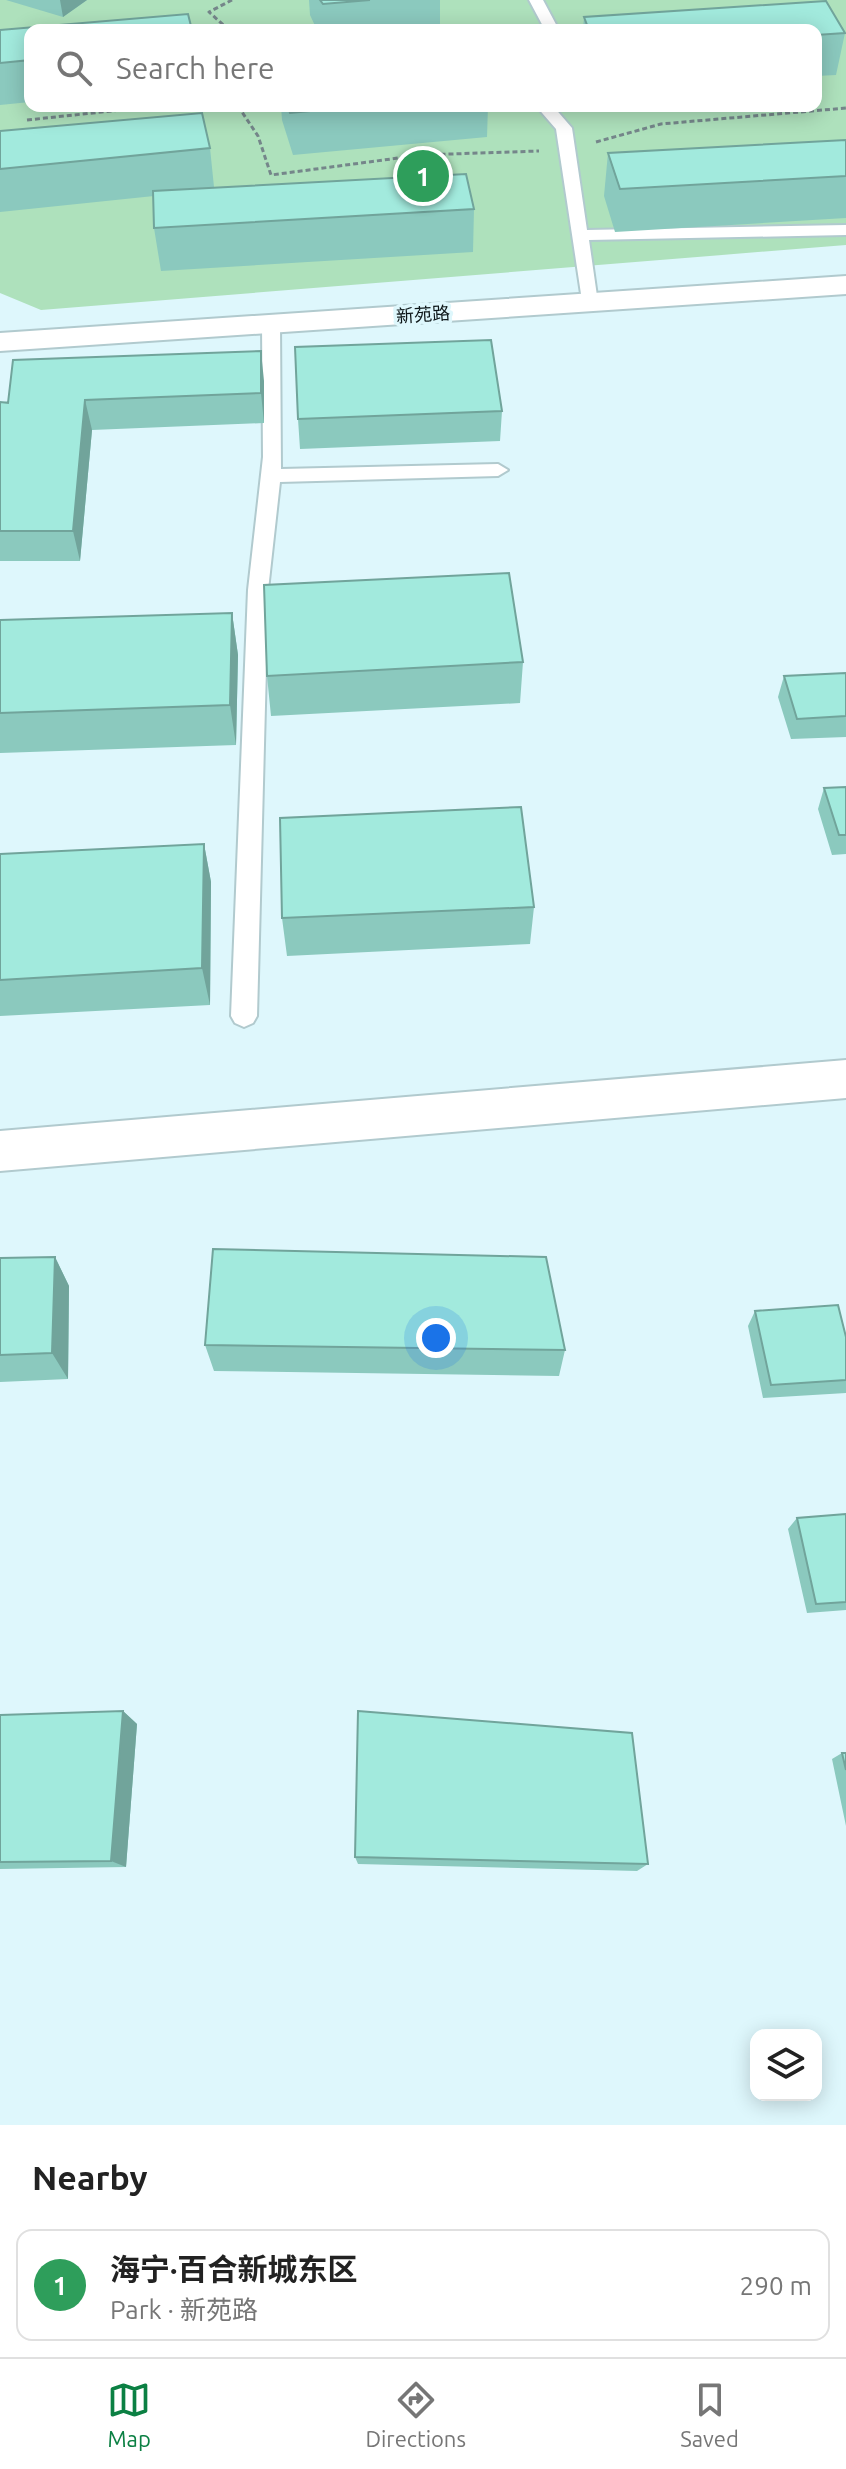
<!DOCTYPE html>
<html lang="en">
<head>
<meta charset="utf-8">
<style>
  body { margin:0; font-family:Ubuntu,"Noto Sans SC",sans-serif; background:#f6f6f6; color:#222 }
  .controls { position:absolute; right:24px; bottom:24px; display:grid; overflow:hidden; border-radius:16px; box-shadow:0 4px 20px #0003 }
  .controls button { width:72px; height:72px; display:grid; place-items:center; padding:0; border:0; border-bottom:2px solid #e0e0e0; background:#fff; color:#222; font:40px sans-serif }
  .you { position:absolute; left:436px; top:1338px; width:28px; height:28px; margin:-20px; border:6px solid #fff; border-radius:50%; background:#1a73e8; box-shadow:0 0 0 12px #1a73e833 }
  .badge { display:grid; place-items:center; width:52px; height:52px; border-radius:50%; background:#0b8043; color:#fff; font-size:26px; font-weight:700 }
  .pin { position:absolute; translate:-50% -50%; border:4px solid #fff; box-shadow:0 2px 8px #0006 }
  .list { margin:0; padding:0; list-style:none }
  h2 { display:flex; justify-content:space-between; align-items:center; height:104px; margin:0; padding:0 32px; font-size:34px }
  h2 small { font-size:26px; font-weight:400; color:#767676 }
  .list li { display:grid; grid-template-columns:52px 1fr auto; gap:24px; align-items:center; box-sizing:border-box; height:112px; margin:0 16px 16px; padding:0 16px; border:2px solid #e0e0e0; border-radius:16px }
  .list b { display:block; font-size:30px; white-space:nowrap }
  .list p { margin:0; font-size:26px; white-space:nowrap; color:#767676 }
  .list em { font-size:26px; font-style:normal; color:#767676 }
  .icon { flex:none; width:44px; height:44px; fill:none; stroke:currentColor; stroke-width:2; stroke-linecap:round; stroke-linejoin:round }
  .map { position:relative; flex:none; width:846px; height:2125px; overflow:hidden }
  .search { position:absolute; background:#fff; box-shadow:0 4px 20px #0003; left:24px; right:24px; top:24px; height:88px; display:flex; align-items:center; gap:20px; box-sizing:border-box; padding:0 28px; border-radius:16px; color:#767676; font-size:30px }
  .sheet { height:232px; background:#fff }
  nav { display:flex; justify-content:space-around; align-items:center; box-sizing:border-box; height:112px; border-top:2px solid #e0e0e0; background:#fff; font-size:22px; color:#767676 }
  nav a { display:grid; justify-items:center; gap:4px }
  nav .on { color:#0b8043 }
  .map>svg:first-child { display:block }
  .green { fill:#aee1bc; fill-rule:evenodd }
  .lines { fill:none; stroke-linecap:round; stroke-linejoin:round }
  .lane-casing { stroke:#b1cace; stroke-width:4 }
  .street-casing { stroke:#b1cace; stroke-width:4 }
  .path { stroke:#75868a; stroke-width:3; stroke-dasharray:5 3; stroke-linecap:butt }
  .lane { fill:#fff; fill-rule:evenodd }
  .street { fill:#fff; fill-rule:evenodd }
  .wall { fill:#8bc9be }
  .shaded-wall { fill:#71a49b }
  .building { fill:#a2eadd; stroke:#71a49b; stroke-width:2 }
  .labels { text-anchor:middle; dominant-baseline:central; stroke-width:7; stroke-linejoin:round; paint-order:stroke }
  .far-street-label { font-size:18px; fill:#0d1618; stroke:#def7fc }
</style>
</head>
<body>
<div class="map">
<svg width="846" height="2125" viewBox="0 0 846 2125">
  <rect width="100%" height="100%" fill="#def7fc"/>
  <path class="green" d="M0,0H846V245L41,310L0,293ZM30,30H816V106H30Z"/>
  <g class="lines">
    <defs>
      <path id="lane" d="M529,0H543L559,30H545Z
        M536,106H553L572,128L587,230L846,225V235L589,240L598,303L595,307H583L556,129Z
        M271,319L280,324L281,469L498,464L508,470L498,476L280,482L268,590L257,1016L253,1023L244,1027L235,1023L231,1016L248,590L263,457L262,324Z"/>
      <path id="street" d="M846,276V294L0,351V333Z
        M846,1060V1098L0,1171V1131Z"/>
    </defs>
    <use href="#lane" class="lane-casing"/>
    <use href="#street" class="street-casing"/>
    <path class="path" d="M229,30L209,12L232,0
      M238,106L258,136L271,175L421,155L539,151
      M27,120L158,106
      M596,142L661,124L846,108"/>
    <use href="#lane" class="lane"/>
    <use href="#street" class="street"/>
  </g>
  <path class="wall" d="M6,0H87L63,17Z
    M309,0H440V30H317L310,15Z
    M826,1L845,33L836,75L816,76V30H583L584,17Z
    M0,30H30V102L0,105Z
    M281,106H488L487,137L293,155L282,120Z
    M0,131L210,148L214,187L474,209L473,252L161,271L154,228V196L0,212Z
    M846,140V218L615,232L604,196L608,153Z
    M264,381V423L92,430L80,561H0V402Z
    M502,411L500,441L300,449L298,419Z
    M232,613L238,655L236,745L0,753V620Z
    M523,662L520,703L271,716L267,676Z
    M846,673V737L791,739L778,697L784,676Z
    M846,787V854L832,855L818,809L824,788Z
    M204,844L211,882L210,1005L0,1016V854Z
    M534,907L530,944L287,956L282,918Z
    M55,1257L69,1286L68,1379L0,1382V1258Z
    M755,1311L846,1337V1393L763,1398L748,1326Z
    M205,1345L565,1350L559,1376L214,1371Z
    M846,1514V1610L807,1613L788,1529L797,1518Z
    M123,1711L137,1724L126,1867L0,1869V1715Z
    M842,1753H846V1826L832,1759Z
    M355,1857L648,1864L637,1871L358,1864Z"/>
  <path class="shaded-wall" d="M60,0H87L63,17Z
    M261,351L264,381V423L261,393Z
    M85,400L92,430L80,561L73,531Z
    M232,613L238,655L236,745L230,705Z
    M204,844L211,882L210,1005L202,968Z
    M55,1257L69,1286L68,1379L52,1353Z
    M123,1711L137,1724L126,1867L111,1861Z"/>
  <path class="building" d="M320,0H370L323,4Z
    M826,1L845,33L816,35V30H589L584,17Z
    M188,14L192,30H30V60L0,63V30Z
    M288,106H365L290,113Z
    M202,113L210,148L0,169V131Z
    M846,140V176L620,189L608,153Z
    M466,174L474,209L154,228L153,191Z
    M491,340L502,411L298,419L295,347Z
    M261,351V393L85,400L73,531H0V402L8,403L13,360Z
    M509,573L523,662L267,676L264,585Z
    M232,613L230,705L0,713V620Z
    M846,673V716L797,719L784,676Z
    M846,787V835H839L824,788Z
    M521,807L534,907L282,918L280,818Z
    M204,844L202,968L0,980V854Z
    M213,1249L546,1257L565,1350L205,1345Z
    M55,1257L52,1353L0,1355V1258Z
    M838,1305L846,1337V1380L771,1385L755,1311Z
    M846,1514V1602L816,1604L797,1518Z
    M123,1711L111,1861L0,1862V1715Z
    M358,1711L632,1733L648,1864L355,1857Z
    M842,1753H846V1770Z"/>
  <g class="labels">
    <g class="far-street-label">
      <text transform="translate(423 314) rotate(-4)">新苑路</text>
    </g>
  </g>
</svg>
<div class="controls">
<button><svg class="icon" aria-label="layers" viewBox="0 0 24 24"><path d="M12 4l9 5-9 5-9-5zM3 14l9 5 9-5"/></svg></button>
</div>
<div class="you"></div>
<div class="pin badge" style="left:423px;top:176px;background:#2e9e5b">1</div>
<div class="search"><svg class="icon" aria-label="search" viewBox="0 0 24 24"><circle cx="10" cy="10" r="6"/><path d="M15 15l6 6"/></svg>Search here</div>
</div>
<section class="sheet">
<h2>Nearby<small></small></h2>
<ul class="list">
<li><span class="badge" style="background:#2e9e5b">1</span><div><b>海宁·百合新城东区</b><p>Park · 新苑路</p></div><em>290 m</em></li>
</ul>
</section>
<nav>
<a class="on"><svg class="icon" aria-label="map" viewBox="0 0 24 24"><path d="M3 6l6-2 6 2 6-2v14l-6 2-6-2-6 2zM9 4v14M15 6v14"/></svg>Map</a>
<a><svg class="icon" aria-label="directions" viewBox="0 0 24 24"><path d="M12 3l9 9-9 9-9-9zM9 14v-3h6M13 9l2 2-2 2"/></svg>Directions</a>
<a><svg class="icon" aria-label="saved" viewBox="0 0 24 24"><path d="M7 4h10v16l-5-4-5 4z"/></svg>Saved</a>
</nav>
</body>
</html>
